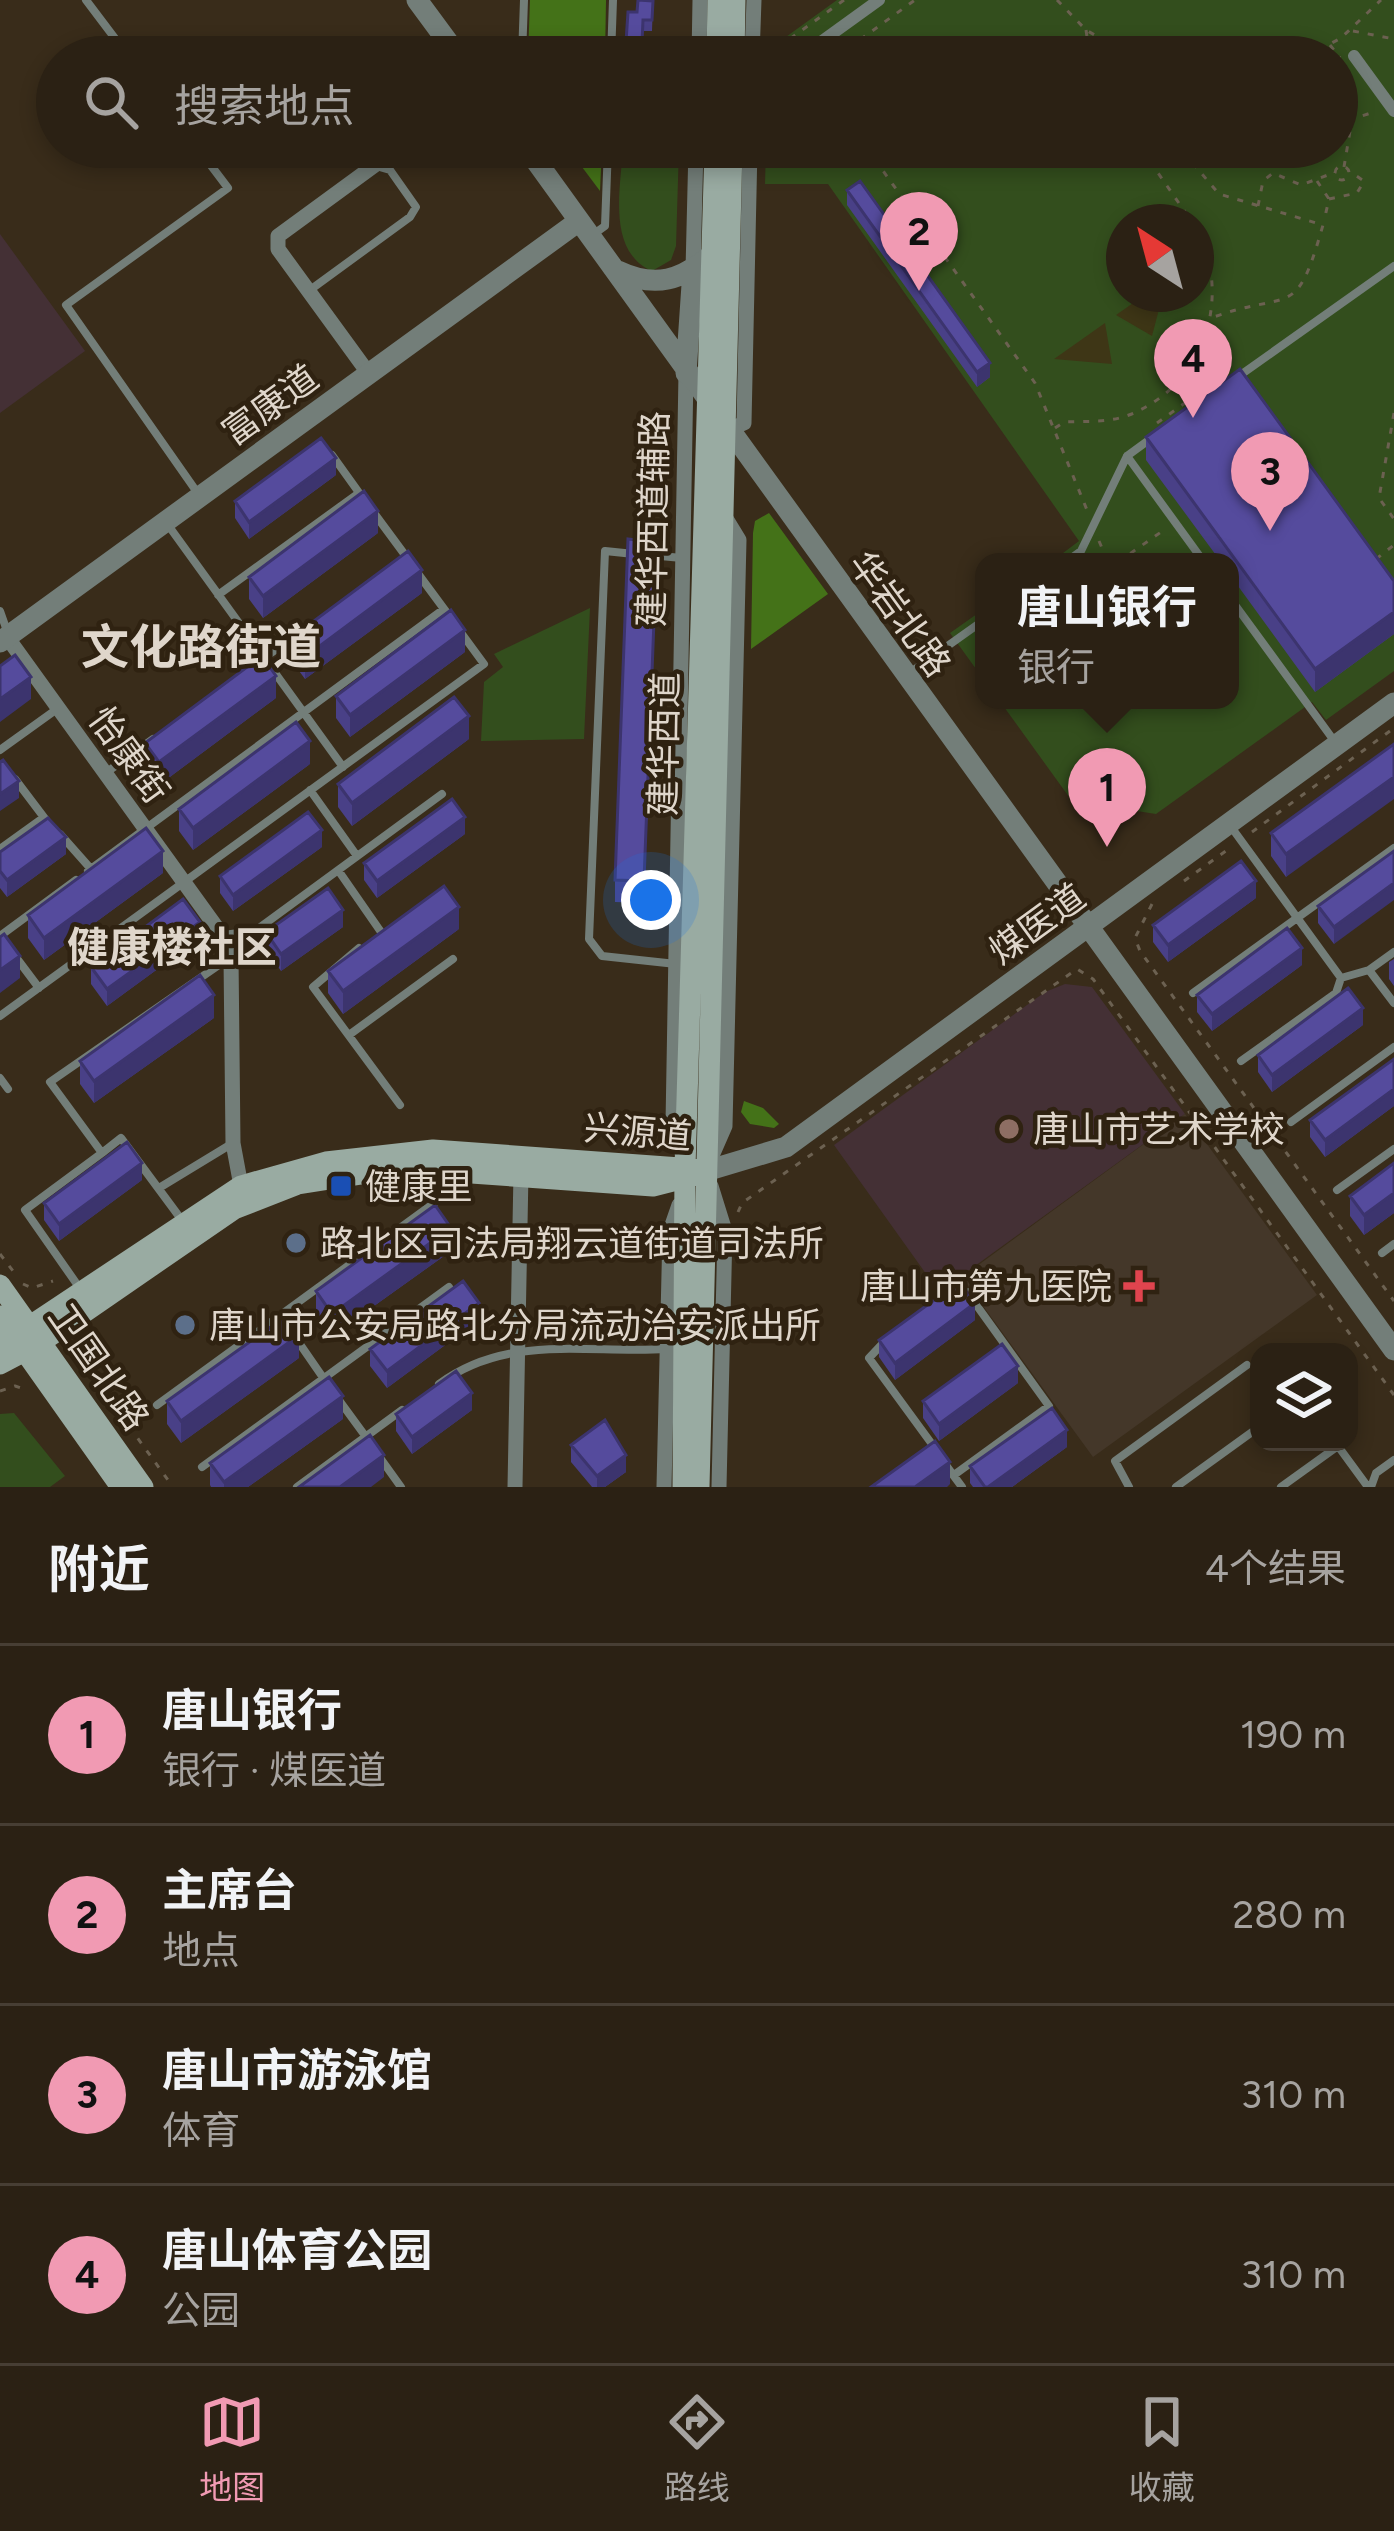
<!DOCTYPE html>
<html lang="zh">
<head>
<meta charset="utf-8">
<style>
  body { margin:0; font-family:Figtree,"Noto Sans SC",sans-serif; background:#372e22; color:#f1f3f6 }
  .controls { position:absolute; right:36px; bottom:36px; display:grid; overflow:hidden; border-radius:24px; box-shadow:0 6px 18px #0003 }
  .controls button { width:108px; height:108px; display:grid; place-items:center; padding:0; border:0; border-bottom:3px solid #473e34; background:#2b2114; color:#f1f3f6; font:60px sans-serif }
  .compass { position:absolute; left:1106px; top:204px; width:108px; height:108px; border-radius:50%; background:#2b2114; box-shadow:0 6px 18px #0003; rotate:324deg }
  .you { position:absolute; left:651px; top:900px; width:42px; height:42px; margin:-30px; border:9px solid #fff; border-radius:50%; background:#1a73e8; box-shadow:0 0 0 18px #1a73e833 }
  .badge { display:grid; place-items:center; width:78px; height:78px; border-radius:50%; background:#f19ab3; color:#111; font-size:39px; font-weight:700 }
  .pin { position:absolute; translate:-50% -99px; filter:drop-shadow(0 3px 6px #0008) }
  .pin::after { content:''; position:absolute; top:63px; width:42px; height:36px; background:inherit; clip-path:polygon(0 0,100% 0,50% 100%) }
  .popup { position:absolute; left:975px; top:553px; width:264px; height:156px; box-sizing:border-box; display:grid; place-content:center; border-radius:24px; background:#2b2114; filter:drop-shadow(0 3px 9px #0005); font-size:39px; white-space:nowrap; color:#a6a3a0 }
  .popup b { font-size:45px; color:#f1f3f6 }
  .popup::after { content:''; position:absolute; left:50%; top:100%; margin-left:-24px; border:24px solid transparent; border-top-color:#2b2114 }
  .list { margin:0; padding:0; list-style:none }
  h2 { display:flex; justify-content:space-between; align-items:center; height:156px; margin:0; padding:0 48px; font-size:51px }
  h2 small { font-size:39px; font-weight:400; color:#a6a3a0 }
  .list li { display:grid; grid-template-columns:78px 1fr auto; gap:36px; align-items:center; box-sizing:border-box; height:180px; padding:0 48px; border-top:3px solid #473e34 }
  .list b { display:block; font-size:45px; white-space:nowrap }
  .list p { margin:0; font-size:39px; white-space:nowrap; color:#a6a3a0 }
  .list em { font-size:39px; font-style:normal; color:#a6a3a0 }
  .icon { flex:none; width:66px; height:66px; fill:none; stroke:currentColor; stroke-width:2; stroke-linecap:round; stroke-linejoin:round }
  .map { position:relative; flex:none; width:1394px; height:1487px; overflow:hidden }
  .search { position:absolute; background:#2b2114; box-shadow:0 6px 18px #0003; left:36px; right:36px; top:36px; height:132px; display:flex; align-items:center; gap:30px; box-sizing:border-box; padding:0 42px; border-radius:66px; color:#a6a3a0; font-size:45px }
  .sheet { height:876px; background:#2b2114 }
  nav { display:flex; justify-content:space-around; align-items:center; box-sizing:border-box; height:168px; border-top:3px solid #473e34; background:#2b2114; font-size:33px; color:#a6a3a0 }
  nav a { display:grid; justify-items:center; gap:6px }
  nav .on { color:#f19ab3 }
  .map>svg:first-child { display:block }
  .education { fill:#443035 }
  .medical { fill:#443729 }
  .green { fill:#334e1d; fill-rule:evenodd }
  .forest { fill:#447218 }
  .sand { fill:#3e3616 }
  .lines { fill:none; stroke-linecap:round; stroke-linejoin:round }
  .path { stroke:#6c6151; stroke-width:3; stroke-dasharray:6 9; stroke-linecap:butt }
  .service { stroke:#737e79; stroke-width:8 }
  .pedestrian { stroke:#737e79; stroke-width:12 }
  .minor { stroke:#737e79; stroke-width:15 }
  .tertiary { stroke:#737e79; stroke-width:21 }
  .secondary { stroke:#99aba2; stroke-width:21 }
  .wall { fill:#494087 }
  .shaded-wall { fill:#3c346e }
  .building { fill:#554b9d; stroke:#3c346e; stroke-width:3 }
  .education-dot { fill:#8d6e63; stroke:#2f2211; stroke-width:4.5 }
  .transit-dot { fill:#1a4fb4; stroke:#2f2211; stroke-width:4.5 }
  .service-dot { fill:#5c6f8a; stroke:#2f2211; stroke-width:4.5 }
  .health-dot { fill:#e0444e; stroke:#2f2211; stroke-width:4.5 }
  .labels { text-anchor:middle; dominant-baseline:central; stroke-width:9; stroke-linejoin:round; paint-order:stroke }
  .street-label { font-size:36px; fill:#dfd6cb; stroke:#2f2211 }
  .poi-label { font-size:36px; fill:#dfd6cb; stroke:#2f2211; text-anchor:start }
  .quarter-label { font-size:42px; font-weight:bold; fill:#dfd6cb; stroke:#2f2211 }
  .district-label { font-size:48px; font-weight:bold; fill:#dfd6cb; stroke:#2f2211 }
</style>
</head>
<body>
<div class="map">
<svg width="1394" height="1487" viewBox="0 0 1394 1487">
  <rect width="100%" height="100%" fill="#392c1a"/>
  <path class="education" d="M0,234L85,351L0,413Z
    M1065,984L1092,987L1185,1114L939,1292L834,1145L1045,992Z"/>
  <path class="medical" d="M1185,1114L1317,1295L1093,1457L962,1277Z"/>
  <path class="green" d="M837,0H1394V671L1326,720L1312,702L1156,814L1072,801L999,700H1230V562H1051L1079,541L828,184H765L766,147H1337V57H771L772,47ZM1124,222H1196V294H1124Z
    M623,147H679L676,246L671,260L652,271C606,251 621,187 623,147Z
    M590,608L584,739L481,741L484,682L503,667L494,654Z
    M984,609V680L950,633Z
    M14,1413L65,1476L50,1487H0V1414Z"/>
  <path class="forest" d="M530,0H606L605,57H528Z
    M567,147H602L600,191Z
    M769,513L828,594L751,649L753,533L755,521Z
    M744,1101L763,1108L779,1124L774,1128L750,1124L741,1112Z"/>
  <path class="sand" d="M1146,294H1163L1152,336L1116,315Z
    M1105,323L1112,364L1054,359Z"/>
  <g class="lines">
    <path class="path" d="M1057,0L1086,30L1133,57
      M1086,30L1090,57
      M1353,31L1394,39
      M474,44L484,57
      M1330,45L1340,58
      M766,56L844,0
      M836,57L915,0
      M1306,57L1341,38L1381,0
      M866,147L1035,383L1087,510
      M1146,147L1147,157L1192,222
      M1200,147L1196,167L1219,194L1323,225C1295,323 1293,288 1211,318
      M1335 173a7 7 0 1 1 14 0a7 7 0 1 1-14 0Z
      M1344,167L1352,119L1374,112
      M1317,181L1329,199L1324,221
      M1329,199L1357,193L1364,181L1349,171
      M1258,206L1263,181L1273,173L1301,185L1336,172
      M1394,413L1379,498L1394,519
      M1157,423L1227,373
      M1055,428L1064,422C1086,421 1108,423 1129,415C1205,385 1233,297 1196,227
      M1099,541L1108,562
      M1376,559L1394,545
      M1118,562L1164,530
      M1252,832L1394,728
      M1184,881L1230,848
      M1152,904L1135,938L1140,951L1394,1301
      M738,1212L742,1203L1077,969L1093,979L1394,1395
      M0,1254L13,1271
      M23,1284L32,1288L53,1281
      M92,1337L84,1364L173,1487
      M0,1391L15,1386L27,1390"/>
    <path class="service" d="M86,0L129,57
      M522,57L524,0
      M611,57L613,0
      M197,147L228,188L66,305L199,495
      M591,236L605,226L608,147
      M310,290L410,217L416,207L390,170L376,166
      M1239,376L1394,266
      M1153,437L1127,456L1204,562
      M332,455L365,501
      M374,513L408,559
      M168,525L343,767
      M634,554L605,551L589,939L602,956L676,964
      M649,555L682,558
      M1066,562L1081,551L1127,456
      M416,571L450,617
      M218,595L359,493
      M1230,598L1335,742
      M0,611L7,631
      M257,663L299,633
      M911,672L984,620
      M0,750L57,709
      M107,772L153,739
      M15,779L49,824
      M310,790L357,856
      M1229,824L1341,978L1369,970L1394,1003
      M60,834L91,869
      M0,849L43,818
      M338,870L381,932
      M88,871L444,609
      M223,935L255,931L442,794
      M0,936L76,880
      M359,948L313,987L400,1105
      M15,956L39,988
      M1369,970L1394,952
      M1193,993L1394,848
      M0,1016L484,664L462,634
      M349,1035L453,959
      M1241,1061L1336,993L1341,978
      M0,1078L8,1089
      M1291,1122L1394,1047
      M102,1153L121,1138L181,1219
      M159,1188L233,1143
      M1337,1190L1394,1149
      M1382,1253L1394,1244
      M81,1290L25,1210L102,1153L50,1082L229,958
      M295,1337L324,1379
      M886,1340L869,1358L937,1451
      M439,1384C508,1333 587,1354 667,1349
      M336,1396L366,1437
      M157,1405L437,1201L456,1177
      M1335,1442L1368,1487
      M378,1455L401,1487
      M945,1464L962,1487
      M202,1467L449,1287
      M954,1475L1049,1406L967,1292L957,1290
      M297,1487L402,1410
      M1129,1487L1115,1461L1247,1365
      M1176,1487L1259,1427
      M1281,1487L1338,1446
      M1371,1487L1376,1473L1394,1460"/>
    <path class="pedestrian" d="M1354,56L1394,111
      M800,57L879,0"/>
    <path class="minor" d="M699,57L700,0
      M752,57L754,0
      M693,270L696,147
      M369,374L278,249V236L375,165L390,147
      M726,431L744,423L750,147
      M7,637L222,935L231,957L233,1143L241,1186
      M680,1149L673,1124L686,373
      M711,1158L725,1126L739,540L725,517
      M711,1186L725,1231L719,1487
      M515,1487L521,1173
      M664,1487L670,1231L679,1205"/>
    <path class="tertiary" d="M417,0L459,57
      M526,147L1394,1350
      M618,271C656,289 681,280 713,254
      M686,373L693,270
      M0,642L579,221
      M706,1171L786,1147L1394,703"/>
    <path class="secondary" d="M717,57L718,0
      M734,57L735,0
      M0,1285L143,1487
      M0,1316L121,1487
      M0,1346L241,1186L326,1162L433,1150L694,1169
      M0,1364L38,1344L234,1209L298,1184L400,1168L653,1186L700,1174
      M683,1487L685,1168L715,147
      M699,1487L732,147"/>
  </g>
  <path class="wall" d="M653,1L652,31H643L642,55L626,54L628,12H637Z
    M847,190L990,377L977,387L847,205Z
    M1146,437L1394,581V634L1315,692L1230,575V562H1221L1146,460Z
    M336,475L249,539L235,518V501Z
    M378,533L263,618L249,599V577Z
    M657,542L644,903L615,902V880Z
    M422,593L305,679L291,660V638Z
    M465,652L350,737L336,718V696Z
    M276,698L159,785L145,765V743Z
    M469,739L352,826L338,807V784Z
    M1394,744L1286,877L1271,856V833Z
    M310,764L193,850L179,831V809Z
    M465,834L377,898L364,880V863Z
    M322,847L233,911L220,893V876Z
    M1394,851L1334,944L1318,923V906Z
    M0,852L66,854L7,897L0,888Z
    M163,873L44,960L28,938V915Z
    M1256,898L1168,962L1153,942V925Z
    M343,927L281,971L266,949V932Z
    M459,929L343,1014L328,993V971Z
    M200,938L107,1006L91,984V967Z
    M1394,959V986L1389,979V962Z
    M1302,965L1212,1031L1197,1012V995Z
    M214,1018L94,1103L80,1084V1061Z
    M1363,1025L1272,1092L1258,1072V1055Z
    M1394,1059V1106L1325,1157L1310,1137V1120Z
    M1394,1163V1213L1364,1235L1350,1216V1196Z
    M142,1180L59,1241L44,1220V1203Z
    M451,1251L332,1336L316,1314V1291Z
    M479,1320L387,1388L370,1366V1349Z
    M975,1320L895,1380L879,1357V1340Z
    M299,1358L181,1443L167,1424V1401Z
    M1018,1383L939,1441L923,1418V1401Z
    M472,1410L412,1454L396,1431V1414Z
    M343,1419L248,1487H211L210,1485V1463Z
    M571,1445L626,1472L605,1487H592L571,1462Z
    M1067,1447L1012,1487H973L970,1483V1466Z"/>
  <path class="shaded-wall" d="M990,363V377L977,387V372Z
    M336,458V475L249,539V522Z
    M378,511V533L263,618V596Z
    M422,570V593L305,679V657Z
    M1394,612V634L1315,692V669Z
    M465,630V652L350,737V715Z
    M276,676V698L159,785V762Z
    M31,677V699L0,722V699Z
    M469,716V739L352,826V803Z
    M310,741V764L193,850V828Z
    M1394,777V799L1286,877V854Z
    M19,781V798L0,811V794Z
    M465,817V834L377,898V881Z
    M322,830V847L233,911V895Z
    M66,837V854L7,897V880Z
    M163,851V873L44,960V938Z
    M1256,881V898L1168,962V945Z
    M1394,883V900L1334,944V927Z
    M459,907V929L343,1014V991Z
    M343,910V927L281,971V954Z
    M200,922V938L107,1006V989Z
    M1302,948V965L1212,1031V1014Z
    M20,956V978L0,993V970Z
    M214,995V1018L94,1103V1081Z
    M1363,1008V1025L1272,1092V1075Z
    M1394,1089V1106L1325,1157V1140Z
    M142,1163V1180L59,1241V1224Z
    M1394,1193V1213L1364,1235V1215Z
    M451,1228V1251L332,1336V1314Z
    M479,1303V1320L387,1388V1371Z
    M975,1303V1320L895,1380V1363Z
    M299,1335V1358L181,1443V1421Z
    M1018,1366V1383L939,1441V1424Z
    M472,1393V1410L412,1454V1437Z
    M343,1396V1419L248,1487H224V1482Z
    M1067,1430V1447L1012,1487H988Z
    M384,1455V1477L371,1487H340Z
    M626,1455V1472L605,1487H597V1476Z
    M950,1462V1484L947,1487H915Z"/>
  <path class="building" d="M638,0L653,1L652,20H643L642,43L626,42L628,12H637Z
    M860,181L990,363L977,372L847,190Z
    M1240,369L1394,581V612L1315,669L1146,437Z
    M321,438L336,458L249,522L235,501Z
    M364,491L378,511L263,596L249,577Z
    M628,539L657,542L644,881L615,880Z
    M408,551L422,570L305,657L291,638Z
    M451,610L465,630L350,715L336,696Z
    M15,655L31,677L0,699V666Z
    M262,656L276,676L159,762L145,743Z
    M454,697L469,716L352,803L338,784Z
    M296,722L310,741L193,828L179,809Z
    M1394,744V777L1286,854L1271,833Z
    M3,760L19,781L0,794V762Z
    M452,799L465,817L377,881L364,863Z
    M308,812L322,830L233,895L220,876Z
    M48,818L66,837L7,880L0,871V852Z
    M146,828L163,851L44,938L28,915Z
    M1394,851V883L1334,927L1318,906Z
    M1241,861L1256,881L1168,945L1153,925Z
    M444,886L459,907L343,991L328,971Z
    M328,888L343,910L281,954L266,932Z
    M183,899L200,922L107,989L91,967Z
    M1287,928L1302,948L1212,1014L1197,995Z
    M4,934L20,956L0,970V937Z
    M200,975L214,995L94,1081L80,1061Z
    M1348,988L1363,1008L1272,1075L1258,1055Z
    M1394,1059V1089L1325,1140L1310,1120Z
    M127,1142L142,1163L59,1224L44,1203Z
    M1394,1163V1193L1364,1215L1350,1196Z
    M435,1205L451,1228L332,1314L316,1291Z
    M463,1281L479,1303L387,1371L370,1349Z
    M959,1282L975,1303L895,1363L879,1340Z
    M286,1316L299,1335L181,1421L167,1401Z
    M1002,1344L1018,1366L939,1424L923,1401Z
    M456,1371L472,1393L412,1437L396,1414Z
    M329,1377L343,1396L224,1482L210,1463Z
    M1052,1408L1067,1430L988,1487H985L970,1466Z
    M605,1420L626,1455L597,1476L571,1445Z
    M370,1435L384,1455L340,1487H299Z
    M935,1441L950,1462L915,1487H871Z"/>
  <circle class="education-dot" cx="1009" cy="1129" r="12"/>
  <rect class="transit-dot" x="329" y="1174" width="24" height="24" rx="6"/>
  <g class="service-dot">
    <circle cx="296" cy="1243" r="12"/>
    <circle cx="185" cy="1325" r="12"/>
  </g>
  <path class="health-dot" d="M1133 1268h12v12h12v12h-12v12h-12v-12h-12v-12h12z"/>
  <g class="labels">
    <g class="street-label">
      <text transform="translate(270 405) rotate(-36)">富康道</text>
      <text transform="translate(653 519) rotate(-89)">建华西道辅路</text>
      <text transform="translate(900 614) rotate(54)">华岩北路</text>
      <text transform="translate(664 744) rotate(-89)">建华西道</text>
      <text transform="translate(129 755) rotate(54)">怡康街</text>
      <text transform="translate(1037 924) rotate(-36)">煤医道</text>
      <text transform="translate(638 1132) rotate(5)">兴源道</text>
      <text transform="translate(99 1367) rotate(55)">卫国北路</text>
    </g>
    <g class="poi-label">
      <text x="1033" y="1129">唐山市艺术学校</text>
      <text x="365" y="1186">健康里</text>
      <text x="320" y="1243">路北区司法局翔云道街道司法所</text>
      <text x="1112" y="1286" text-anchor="end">唐山市第九医院</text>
      <text x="209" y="1325">唐山市公安局路北分局流动治安派出所</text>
    </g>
    <g class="quarter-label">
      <text x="172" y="947">健康楼社区</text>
    </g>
    <g class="district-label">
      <text x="201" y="647">文化路街道</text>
    </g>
  </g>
</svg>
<div class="controls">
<button><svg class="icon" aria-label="layers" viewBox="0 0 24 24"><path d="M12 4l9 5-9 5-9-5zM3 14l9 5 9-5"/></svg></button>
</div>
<svg class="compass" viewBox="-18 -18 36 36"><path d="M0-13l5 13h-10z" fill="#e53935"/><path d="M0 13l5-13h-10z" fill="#a6a3a0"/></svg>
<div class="you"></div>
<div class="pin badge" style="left:1107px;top:847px">1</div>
<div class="popup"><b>唐山银行</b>银行</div>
<div class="pin badge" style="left:919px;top:291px">2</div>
<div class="pin badge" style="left:1270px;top:531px">3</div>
<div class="pin badge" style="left:1193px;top:418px">4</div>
<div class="search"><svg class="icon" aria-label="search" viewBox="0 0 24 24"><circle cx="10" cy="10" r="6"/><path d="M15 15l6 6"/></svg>搜索地点</div>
</div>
<section class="sheet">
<h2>附近<small>4个结果</small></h2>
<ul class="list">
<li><span class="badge">1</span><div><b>唐山银行</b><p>银行 · 煤医道</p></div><em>190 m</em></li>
<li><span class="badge">2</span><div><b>主席台</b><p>地点</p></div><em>280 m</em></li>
<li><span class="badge">3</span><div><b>唐山市游泳馆</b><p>体育</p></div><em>310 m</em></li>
<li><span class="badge">4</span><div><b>唐山体育公园</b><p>公园</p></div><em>310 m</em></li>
</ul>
</section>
<nav>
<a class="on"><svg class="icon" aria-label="map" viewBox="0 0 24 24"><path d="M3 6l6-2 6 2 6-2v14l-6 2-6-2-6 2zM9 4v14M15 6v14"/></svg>地图</a>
<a><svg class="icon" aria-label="directions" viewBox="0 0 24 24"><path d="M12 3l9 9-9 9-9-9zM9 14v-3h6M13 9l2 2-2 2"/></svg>路线</a>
<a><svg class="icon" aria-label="saved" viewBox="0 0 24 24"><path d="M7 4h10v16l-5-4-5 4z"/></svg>收藏</a>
</nav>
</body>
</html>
